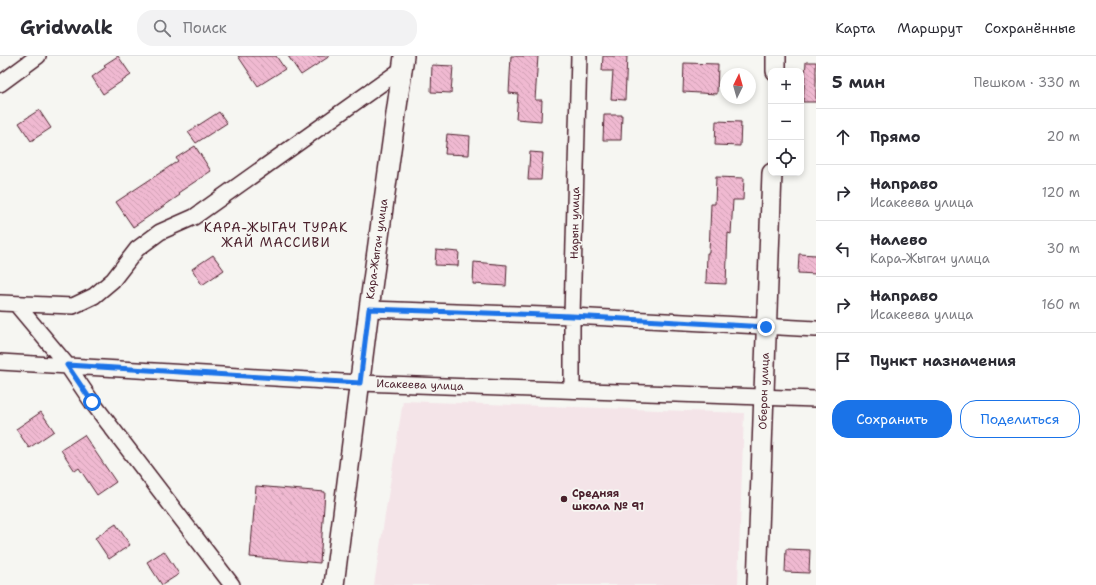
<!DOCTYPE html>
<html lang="ru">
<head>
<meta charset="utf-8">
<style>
  body { margin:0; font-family:"Shantell Sans",sans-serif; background:#f2f2f3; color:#2b2b33 }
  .controls { position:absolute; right:12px; top:12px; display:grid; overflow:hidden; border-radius:8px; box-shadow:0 2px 6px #0003 }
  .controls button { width:36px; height:36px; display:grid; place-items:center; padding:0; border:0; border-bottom:1px solid #e1e1e2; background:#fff; color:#2b2b33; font:20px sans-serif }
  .compass { position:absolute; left:720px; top:12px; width:36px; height:36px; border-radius:50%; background:#fff; box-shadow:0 2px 6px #0003; rotate:5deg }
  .stop { position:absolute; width:12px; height:12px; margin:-9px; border:3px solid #1a73e8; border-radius:50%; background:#fff }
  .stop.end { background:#1a73e8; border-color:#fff; box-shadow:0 1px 4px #0008 }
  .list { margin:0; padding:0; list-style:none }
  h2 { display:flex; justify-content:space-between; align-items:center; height:52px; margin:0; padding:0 16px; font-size:17px }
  h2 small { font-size:13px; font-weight:400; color:#7c7c81 }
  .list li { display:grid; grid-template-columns:26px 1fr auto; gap:12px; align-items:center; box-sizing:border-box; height:56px; padding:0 16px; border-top:1px solid #e1e1e2 }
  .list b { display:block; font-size:15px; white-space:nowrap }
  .list p { margin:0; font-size:13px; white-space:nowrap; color:#7c7c81 }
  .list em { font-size:13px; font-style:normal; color:#7c7c81 }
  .actions { display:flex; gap:8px; padding:12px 16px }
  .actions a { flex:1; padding:9px 0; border:1px solid #1a73e8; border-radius:16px; text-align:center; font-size:14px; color:#1a73e8 }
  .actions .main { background:#1a73e8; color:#fff }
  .icon { flex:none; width:22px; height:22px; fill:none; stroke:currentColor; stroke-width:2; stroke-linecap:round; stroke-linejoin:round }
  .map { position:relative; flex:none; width:816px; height:529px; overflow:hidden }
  header { display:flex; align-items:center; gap:24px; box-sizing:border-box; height:56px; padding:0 20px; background:#fff; border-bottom:1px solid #e1e1e2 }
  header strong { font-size:19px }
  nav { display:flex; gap:22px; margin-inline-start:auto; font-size:14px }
  .search { width:280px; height:36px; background:#f2f2f3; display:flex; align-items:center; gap:10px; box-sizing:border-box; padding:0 14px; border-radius:16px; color:#7c7c81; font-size:15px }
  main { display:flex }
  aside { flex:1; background:#fff }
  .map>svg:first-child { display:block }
  .built { fill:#f4e4e8 }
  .building { fill:url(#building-back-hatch); stroke:#4a1f2b }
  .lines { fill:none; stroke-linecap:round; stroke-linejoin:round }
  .minor-casing { stroke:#4a1f2b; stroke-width:18 }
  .tertiary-casing { stroke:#4a1f2b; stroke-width:22 }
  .minor { stroke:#f6f6f2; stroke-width:15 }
  .tertiary { stroke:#f6f6f2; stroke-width:19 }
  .route { stroke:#1a73e8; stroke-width:5 }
  .poi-dot { fill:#4a1f2b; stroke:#f6f6f2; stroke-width:1.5 }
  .labels { text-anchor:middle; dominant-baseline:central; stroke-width:3.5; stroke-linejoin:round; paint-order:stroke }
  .street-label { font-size:11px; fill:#4a1f2b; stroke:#f6f6f2 }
  .poi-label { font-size:11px; font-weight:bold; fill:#4a1f2b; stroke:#f6f6f2; text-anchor:start }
  .quarter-label { font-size:13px; letter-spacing:1px; fill:#4a1f2b; stroke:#f6f6f2 }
</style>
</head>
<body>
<header>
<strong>Gridwalk</strong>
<div class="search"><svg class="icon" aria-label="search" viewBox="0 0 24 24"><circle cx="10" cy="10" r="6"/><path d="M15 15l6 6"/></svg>Поиск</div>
<nav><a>Карта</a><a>Маршрут</a><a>Сохранённые</a></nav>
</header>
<main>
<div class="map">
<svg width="816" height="529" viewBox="0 0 816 529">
  <defs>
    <pattern id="building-back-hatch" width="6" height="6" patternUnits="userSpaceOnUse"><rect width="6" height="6" fill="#f0b9d1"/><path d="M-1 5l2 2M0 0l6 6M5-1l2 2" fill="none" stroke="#cf9fb4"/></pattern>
  </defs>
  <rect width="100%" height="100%" fill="#f6f6f2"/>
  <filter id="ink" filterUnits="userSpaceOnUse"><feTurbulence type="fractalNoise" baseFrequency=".025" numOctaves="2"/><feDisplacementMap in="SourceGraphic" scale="8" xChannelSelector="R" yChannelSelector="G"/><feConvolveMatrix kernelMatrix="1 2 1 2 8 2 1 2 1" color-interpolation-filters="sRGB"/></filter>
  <g filter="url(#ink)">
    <path class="built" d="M403,345L744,357L738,529H374Z"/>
    <path class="building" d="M118,0L131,19L103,38L92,21L106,11L104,9Z
      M238,0H276L285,13L258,30Z
      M288,0H330L301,19Z
      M511,0H538L535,44H542L541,65L516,63L518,38L509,37Z
      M603,0H627L625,44L611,43L613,15H602Z
      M806,6H816V46H803Z
      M684,7L718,8L717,38L683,36Z
      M432,9L453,10L451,37L431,36Z
      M39,54L51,72L31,85L19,67Z
      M219,56L227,67L196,87L188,76Z
      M604,59H622L621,84H603Z
      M716,65L741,66L740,90L715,89Z
      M447,78L470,80L469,99L445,98Z
      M195,90L211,115L178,137L180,139L133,171L116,146L178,105L176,102Z
      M530,96L543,97L541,124H528Z
      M716,121L744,122L743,144H733L731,178L728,177L726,228L706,227L707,197H709L711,148H715Z
      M436,194L459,196L458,210L435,209Z
      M799,198L816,199V218L798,217Z
      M213,199L224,214L202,229L192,213Z
      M474,206L507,209L506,230L473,228Z
      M41,356L54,375L29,392L16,373Z
      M84,379L116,426L97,439L79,412L75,415L61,394Z
      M256,430L325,436L320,507L250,501Z
      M116,468L130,489L109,503L95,482Z
      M786,493L810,494L809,517L785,516Z
      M164,495L179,518L162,529L147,506Z"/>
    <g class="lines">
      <defs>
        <path id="minor" d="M0,28L38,0
          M0,247L73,250L94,240L113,224L137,193L160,176L194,161L402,13
          M16,248L67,309L92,346L232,529
          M369,253L572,260L816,273
          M0,306L360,327L816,343
          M572,334V260L579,0"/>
        <path id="tertiary" d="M776,15V0
          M334,529L369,253L404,0
          M757,529L772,117"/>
      </defs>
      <use href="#minor" class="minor-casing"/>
      <use href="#tertiary" class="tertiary-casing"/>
      <use href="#minor" class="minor"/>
      <use href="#tertiary" class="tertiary"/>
    </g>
  </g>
  <g class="lines" filter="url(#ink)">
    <path class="route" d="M92,346L67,309L360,327L369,253L572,260L766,271"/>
  </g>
  <circle class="poi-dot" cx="564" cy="443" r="4"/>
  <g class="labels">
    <g class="street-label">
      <text transform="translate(575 167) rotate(-89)">Нарын улица</text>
      <text transform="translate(377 193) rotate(-82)">Кара-Жыгач улица</text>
      <text transform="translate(420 329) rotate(2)">Исакеева улица</text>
      <text transform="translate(764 335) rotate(-88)">Оберон улица</text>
    </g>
    <g class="poi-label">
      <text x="572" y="437">Средняя<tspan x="572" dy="13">школа № 91</tspan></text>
    </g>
    <g class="quarter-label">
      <text x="276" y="171">КАРА-ЖЫГАЧ ТУРАК<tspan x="276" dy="15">ЖАЙ МАССИВИ</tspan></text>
    </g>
  </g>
</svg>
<div class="controls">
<button>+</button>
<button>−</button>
<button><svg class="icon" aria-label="locate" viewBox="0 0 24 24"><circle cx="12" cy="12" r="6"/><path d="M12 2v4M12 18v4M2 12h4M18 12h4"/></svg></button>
</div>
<svg class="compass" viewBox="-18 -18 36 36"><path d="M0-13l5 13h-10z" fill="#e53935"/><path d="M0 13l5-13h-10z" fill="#7c7c81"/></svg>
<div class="stop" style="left:92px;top:346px"></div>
<div class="stop end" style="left:766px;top:271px"></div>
</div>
<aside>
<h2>5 мин<small>Пешком · 330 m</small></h2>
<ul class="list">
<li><svg class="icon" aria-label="ahead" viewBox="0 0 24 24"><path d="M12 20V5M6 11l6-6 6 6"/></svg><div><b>Прямо</b></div><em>20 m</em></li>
<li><svg class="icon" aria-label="right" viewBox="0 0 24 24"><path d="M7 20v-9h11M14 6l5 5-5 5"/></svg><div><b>Направо</b><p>Исакеева улица</p></div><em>120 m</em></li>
<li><svg class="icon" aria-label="left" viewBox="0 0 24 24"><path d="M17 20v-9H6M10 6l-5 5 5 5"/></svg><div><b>Налево</b><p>Кара-Жыгач улица</p></div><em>30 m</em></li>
<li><svg class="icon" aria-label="right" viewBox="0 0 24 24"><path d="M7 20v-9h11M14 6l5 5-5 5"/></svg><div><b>Направо</b><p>Исакеева улица</p></div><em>160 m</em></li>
<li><svg class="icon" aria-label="arrive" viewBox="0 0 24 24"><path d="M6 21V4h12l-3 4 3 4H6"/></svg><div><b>Пункт назначения</b></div></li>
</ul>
<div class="actions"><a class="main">Сохранить</a><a>Поделиться</a></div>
</aside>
</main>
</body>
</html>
